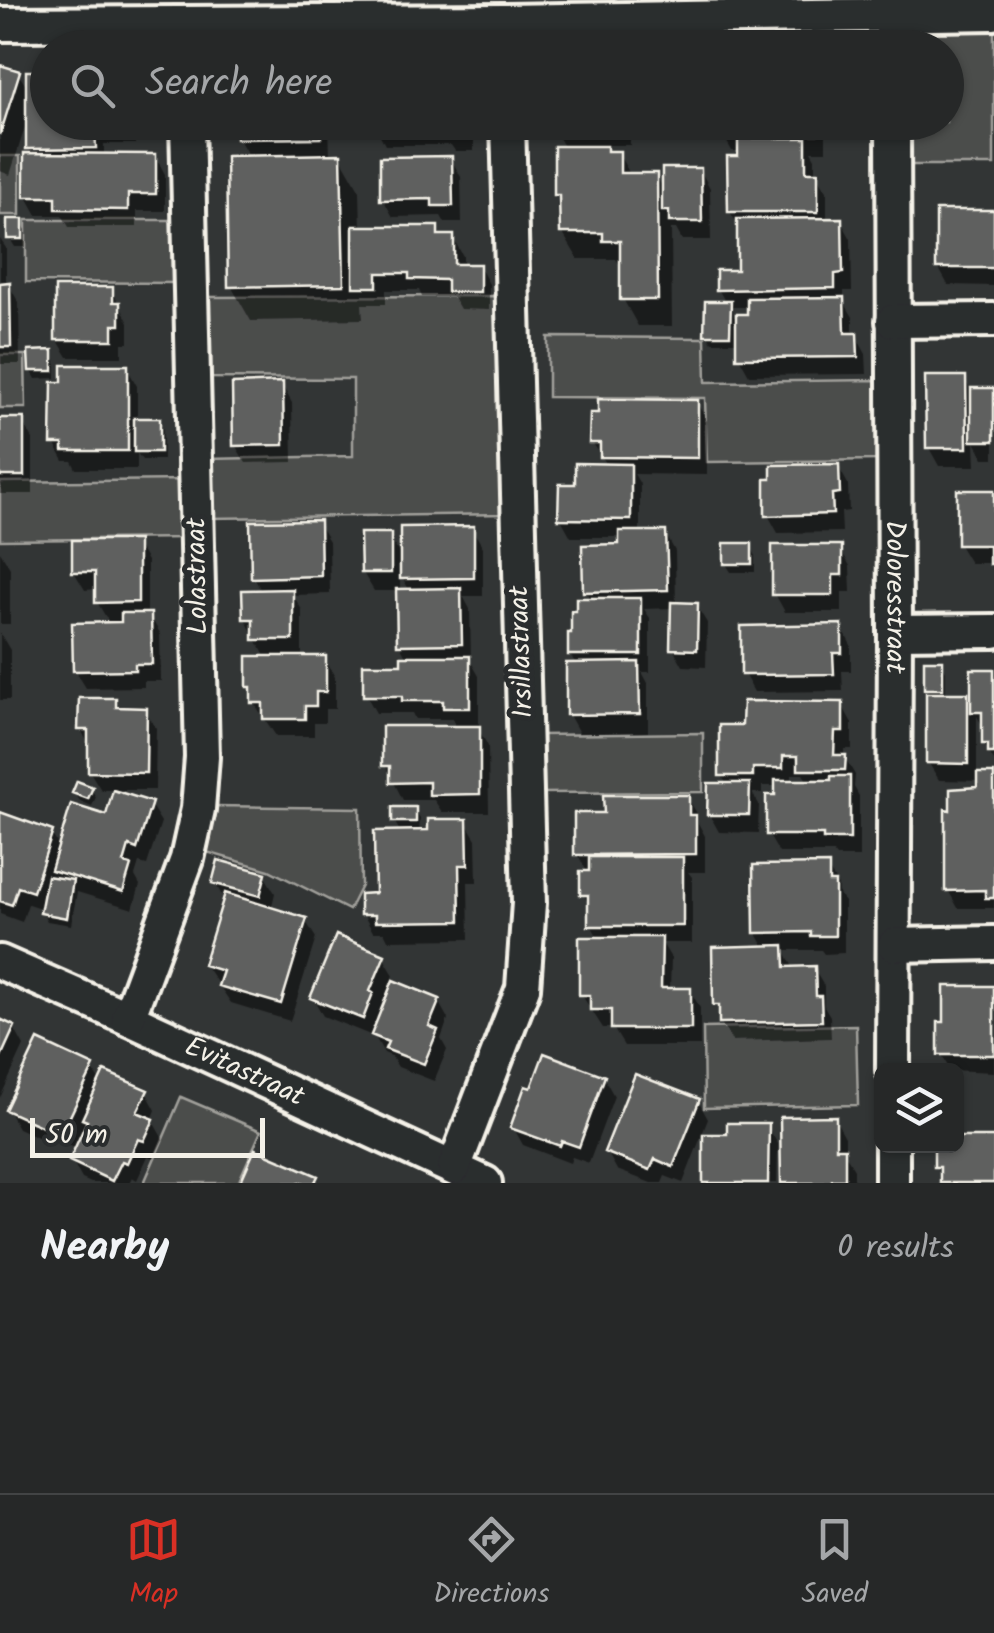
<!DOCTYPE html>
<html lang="en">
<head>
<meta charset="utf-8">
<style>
  body { margin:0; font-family:Kalam,sans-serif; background:#2e3030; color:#f1f3f6 }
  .controls { position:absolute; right:30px; bottom:30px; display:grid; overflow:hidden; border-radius:15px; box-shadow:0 2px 8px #0004 }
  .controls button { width:90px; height:90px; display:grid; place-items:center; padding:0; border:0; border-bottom:2px solid #424445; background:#262828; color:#f1f3f6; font:50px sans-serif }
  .scale { position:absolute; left:30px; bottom:25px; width:235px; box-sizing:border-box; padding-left:10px; border:5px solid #f4f1e8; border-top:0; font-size:28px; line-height:35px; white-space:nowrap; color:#f4f1e8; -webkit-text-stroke:8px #2a2d2e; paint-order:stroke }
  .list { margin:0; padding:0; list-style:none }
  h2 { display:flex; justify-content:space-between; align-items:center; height:130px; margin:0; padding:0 40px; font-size:42px }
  h2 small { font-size:32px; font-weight:400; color:#a4a6a8 }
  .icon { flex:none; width:55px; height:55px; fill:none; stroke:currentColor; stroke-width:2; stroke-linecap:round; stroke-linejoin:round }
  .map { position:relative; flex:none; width:994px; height:1183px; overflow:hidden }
  .search { position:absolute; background:#262828; box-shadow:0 2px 8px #0004; left:30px; right:30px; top:30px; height:110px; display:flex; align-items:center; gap:25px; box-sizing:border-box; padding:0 35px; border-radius:55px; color:#a4a6a8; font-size:38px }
  .sheet { height:310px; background:#262828 }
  nav { display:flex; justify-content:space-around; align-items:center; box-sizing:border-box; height:140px; border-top:2px solid #424445; background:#262828; font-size:28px; color:#a4a6a8 }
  nav a { display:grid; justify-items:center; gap:5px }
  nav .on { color:#d93025 }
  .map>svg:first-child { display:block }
  .green { fill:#4b4d4c; stroke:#a09f9a; stroke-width:2.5 }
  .shadow { fill:#0007; fill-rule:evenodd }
  .building { fill:#5f605f; stroke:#f4f1e8; stroke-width:2.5 }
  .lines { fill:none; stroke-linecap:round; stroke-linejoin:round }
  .minor-casing { stroke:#f4f1e8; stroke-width:40 }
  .minor { stroke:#2a2d2e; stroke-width:32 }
  .labels { text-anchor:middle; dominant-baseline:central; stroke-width:10; stroke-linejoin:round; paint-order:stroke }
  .street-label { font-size:28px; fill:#f4f1e8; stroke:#2a2d2e }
</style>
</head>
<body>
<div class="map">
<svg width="994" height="1183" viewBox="0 0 994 1183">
  <rect width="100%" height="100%" fill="#323535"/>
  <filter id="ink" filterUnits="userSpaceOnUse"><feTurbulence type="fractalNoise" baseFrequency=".01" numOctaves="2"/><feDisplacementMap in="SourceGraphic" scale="20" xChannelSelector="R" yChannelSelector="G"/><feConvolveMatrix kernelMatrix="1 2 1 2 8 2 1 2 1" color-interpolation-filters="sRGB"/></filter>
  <g filter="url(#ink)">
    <path class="green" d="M930,27H994V165H906L907,123L946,122V48L908,47L913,37Z
      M0,156H20V215H0Z
      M26,220H178V283L26,282Z
      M504,296L508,514L207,518L206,459L353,456V379L206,378L205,297Z
      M548,337L705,338L706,382L879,380L880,460L707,462L705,398L548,397Z
      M0,355H25L26,408H0Z
      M186,480L187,538L0,540V482Z
      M703,733V792L538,793V735Z
      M215,806L360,808L361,886L349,910L269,870L203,851Z
      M856,1025L858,1105L704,1108L703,1028Z
      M181,1097L261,1131L238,1183H144Z"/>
    <path class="shadow" d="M0,67L18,73L48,122H135V144H104V156H155L165,174V211H137V227H69L62,215H37L27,197L33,156L29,148L27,121L10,175L0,171Z
      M238,122H329L330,157L340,156L360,191L361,229H437L442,238H453L463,256V266H479L489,284V310L460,309L453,297H422L419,290H386V304H362L363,319L251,321L231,286L250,158L238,138Z
      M360,122H474V151H455L451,145H385L379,133H366Z
      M553,122H630V145H604L609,153H618L631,176H656L665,191L700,170L710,188L711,240H682L676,229H671L672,326H638L623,299L621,267L616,259H578L562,232V202L557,194L565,148L553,128Z
      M665,122H694L695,132L670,133Z
      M722,122H826V151H811L815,158V173L827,193V221H841L851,239L852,291H844V302L853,317V336H856L866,354L867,374L749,375L739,357L738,342H712L707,334L726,303L718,289L740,272L739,227L730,212L741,151H732L722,133ZM732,307H750V316L734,317Z
      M451,159L461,177L462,223H445L441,216L393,217L383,199Z
      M994,213V286L948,285L938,267Z
      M22,222L26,230V247H15L10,239Z
      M0,239L6,248V285H9L19,303L20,364H0Z
      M112,290L129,323V343H122V357H68L57,339Z
      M51,353L56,361V378L36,379L31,370Z
      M127,368L137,386V420H158L163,429V460H142L137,453V469H76L72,461H64L54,443Z
      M964,378L971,391L994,390V458H984L975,442L976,466H939L929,448Z
      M282,385L292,403L293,462L246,463L235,445Z
      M697,403L707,421V475L634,474L640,484V534L665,533L675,551L676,605H696L707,623L706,667L683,666L673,648L674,608L644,609L650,618V672H642L648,683V732L579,733L569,715L577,665L570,655L574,636L591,600L586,592L622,547V537H571L561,519L577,486L608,466L592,442Z
      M0,421H22L33,439V494H0Z
      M838,466L848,484L849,511L841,512L842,532L778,533L768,515Z
      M994,493V568L991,563H970L959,545Z
      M318,523L329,541L330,594L293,595L302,610V659H325L335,677V709H325V723H314V736H276L254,703V692L250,686L266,658L245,619L262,593L254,577Z
      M472,529L483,547V596H463L470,609L471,662L479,676V725H476L488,746L489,812H442L434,800H403L385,765L457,728L452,719H415L412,713H376L366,695L404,667L407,658L400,645L399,591H374L363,573L389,536L402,559ZM400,574L410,591H400Z
      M136,543L147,561V615H149L160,633L161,681H144V687L86,688L75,670L110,624L97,602V589L85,590L74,572Z
      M750,545L755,554V572H731L726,564Z
      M840,548L850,566L851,592H842V612H785L775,594Z
      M0,551L10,568V624H0Z
      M841,627L851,645V671H842L843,691L754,692L744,674Z
      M0,633L10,650V700H0Z
      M941,662L946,671V695L966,696L974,709L994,671V761L984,744V729L977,716V776H994V908H958L948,890L979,790V781L939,780L928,762L929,693L926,688Z
      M114,701L119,710H145L156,728L155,790H101L90,772V747L81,730Z
      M842,705L852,723V749H844V756L855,775L854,787L859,796V857H836L833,853H779L768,834L778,798V786H762V793H752L759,804L758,833L719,832L709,814L728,786L721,775L745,727ZM792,774H803L808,782H792Z
      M91,789L96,797L92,806L80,801L75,793Z
      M687,797L698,815V823L705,836V872H688L692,877V943H662L671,958L670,990H690L700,1008V1046H624L613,1028H603L581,994L599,939L591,925V908L583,894L588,873L577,854L606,815Z
      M150,804L161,822L147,865L139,863L135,876L140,885L133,909L77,892L71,925L47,921L42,912L43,909L28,904L22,922L0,914V815L51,833L60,848L107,818Z
      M415,810L420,818L419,833L465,821L476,839L477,882H468L469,939L388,940L384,932H373L363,914L377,896L401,833L394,821Z
      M827,867L838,885V892L844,902V953L824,954L821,950H784L794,969L813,968L824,986V1006L830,1016L831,1038L732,1041L721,1023V1015L716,1005L765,948L756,932Z
      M264,875L275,893L271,910L305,920L316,938L290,1021L231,1003L205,965L225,901L215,883Z
      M383,957L394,975L391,982L438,1001L448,1019L441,1039L447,1050L434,1081L398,1067L391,1056L384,1053L375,1037L323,1016L313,998Z
      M994,988V1072L950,1070L941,1054Z
      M0,1022L14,1028L24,1046L0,1098Z
      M92,1068L101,1084L146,1092L156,1110L152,1120L163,1139L154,1158L148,1156L137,1180L132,1177L129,1183H91L82,1179L72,1161L77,1149L55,1139L53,1144L18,1128L8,1110Z
      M604,1078L614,1096L589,1163L572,1157L570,1163L523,1145L513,1127Z
      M698,1101L708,1119L683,1183L665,1176L662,1183H651L617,1170L607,1152Z
      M783,1119H835L845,1137V1154L854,1169V1183H783Z
      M767,1126L778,1144L777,1183H705V1136L730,1137Z"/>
    <path class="building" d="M0,65L20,71L0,135Z
      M26,71H48V122H126V126L95,127L96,148L26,149Z
      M236,122H321V138L236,139Z
      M373,122H466V134H442V128L373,127Z
      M551,122H621V127L551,129Z
      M719,122H817V134H719Z
      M738,138H806V172H818V212H728L727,156H738Z
      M554,146H607V151H620V173H657L658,300H620V241H603V233H560L559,195H554Z
      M24,153L156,154V194H128V210L56,209V197H24Z
      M341,154L344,285L228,287L226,156Z
      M452,156L453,206H432V199L380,200V157Z
      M662,168H701L702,222H669V211H662Z
      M936,210H994V268H936Z
      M842,218L843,273L835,274V288L716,290V270H737V219Z
      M7,219H23V239H7Z
      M353,226H438V235H454V264H480V292H447V280L409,279V273H377V287H353Z
      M10,282L11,347H0V283Z
      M55,287H113V302H120V325H113V340H55Z
      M844,297L845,333H857L858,357L736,358V314H747V298Z
      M705,301H731L730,335H704Z
      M53,350V371H29L28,351Z
      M62,365H128V451H63V444H51L52,382H62Z
      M925,376H966L967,448H926Z
      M283,382L284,445L233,446L232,384Z
      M971,388H994V441H971Z
      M598,399L698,400V458L600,457V443H589L590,413H598Z
      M0,418H24V476H0Z
      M134,418H160V452H134Z
      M575,463L631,464V520L558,519L559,484H575Z
      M839,464L840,493L832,494L833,514L765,516V479H771V465Z
      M957,490H994V564H989V545H957Z
      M320,520L321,576L251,578L250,521Z
      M474,526V578L400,579V527Z
      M619,531H666L668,590L583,592L582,545L619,544Z
      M360,533H391V573H361Z
      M72,540H138V602L95,603V572H72Z
      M724,543H752V564H724Z
      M772,545H842V575H833V595H772Z
      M461,588L462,644L397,645L396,589Z
      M293,589V640H253V619H243L242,590Z
      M576,598H641V655H568V633H571V611H576Z
      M671,602L698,603L697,650L670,649Z
      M121,613H151L152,664H135V670L73,671L72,623L121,622Z
      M842,624V653H833L834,674L741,675V626Z
      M247,656H326V692H316V706H305V719H263V703H251V687H247Z
      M401,656H470V708H443V701H402V696H363V664H401Z
      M924,660H943V689H924Z
      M639,662L640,714L566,715V663Z
      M971,669H994V753H988V744H982V712H971Z
      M926,693H968V764L926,763Z
      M79,698H116V707L147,708L146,773L88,772V730H78Z
      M743,701L843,702V731H835L834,755H846L845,770H798V756H783V768H753V776H719V725H742Z
      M382,726H480V794L429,795V782L390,783V766H382Z
      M977,773H994V898H985V890L945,891V809L950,810V789L977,787Z
      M831,776H850V839H823V835H766V795H775V780H831Z
      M77,781L93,787L88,799L72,793Z
      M708,783H750L749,815H707Z
      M113,790L152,802L137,849L129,846L124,863L131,865L123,892L51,870L71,804L106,815Z
      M603,795H689V815H696V854L574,855V813H604Z
      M392,807H416V822H392Z
      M0,812L53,831L33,892L18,887L12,905L0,901Z
      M428,819H467L468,865H459L460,921L375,922V915H360V894L375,893L374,831L428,830Z
      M589,857H683V926H588V895H580V871H589Z
      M218,860L266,873L260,896L212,883Z
      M829,864V882H835V936H811V932L754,933L753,865Z
      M47,876L73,880L67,918L40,913Z
      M225,893L307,918L281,1004L218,986L223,971L203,965Z
      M336,935L385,955L370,991L373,993L363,1019L310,998Z
      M579,937H662L661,988H691V1029H611V1010H590V995H579Z
      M784,945L785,967L815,966L816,996H821L822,1021L719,1023V1005H713L712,947Z
      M393,980L440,999L429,1026L438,1030L424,1064L385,1049L388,1042L371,1035Z
      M944,986H994V1055H938V1022H944Z
      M0,1019L15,1026L0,1059Z
      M38,1040L94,1066L63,1131L45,1122L43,1127L5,1110Z
      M544,1053L605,1076L579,1147L562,1141L560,1146L510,1128L525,1086L531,1088Z
      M104,1071L148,1090L137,1112L154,1119L144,1141L138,1139L127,1163L122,1161L112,1181L69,1161L87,1121L82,1119Z
      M635,1074L700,1099L673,1167L655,1159L650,1170L604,1152Z
      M836,1116V1148H845V1180H832V1183H781L780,1117Z
      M727,1123H769L768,1183H703V1134H727Z
      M956,1137H994V1183H940V1167H934V1148L956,1146Z
      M255,1149L318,1176L315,1182L318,1183H240Z"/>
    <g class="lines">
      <defs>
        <g id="minor">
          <path d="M892,0V48"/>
          <path d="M0,24L505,21L994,13"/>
          <path id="s1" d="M893,122L895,632L893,1070"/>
          <path d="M893,321L994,320"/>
          <path d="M895,632L994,631"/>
          <path d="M894,945L994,943"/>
          <path id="s2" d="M0,962L128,1018L485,1183"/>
          <path d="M128,1018L187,859L198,809L202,757L187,122"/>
          <path d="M454,1168L523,988L529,903L508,122"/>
          <path d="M892,1183V1146"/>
        </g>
      </defs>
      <use href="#minor" class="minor-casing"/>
      <use href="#minor" class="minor"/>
    </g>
  </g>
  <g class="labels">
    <g class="street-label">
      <text transform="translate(198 576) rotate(-91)">Lolastraat</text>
      <text stroke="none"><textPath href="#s1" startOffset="475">Doloresstraat</textPath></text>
      <text transform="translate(522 652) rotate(-92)">Irsillastraat</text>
      <text stroke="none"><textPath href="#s2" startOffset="268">Evitastraat</textPath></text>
    </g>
  </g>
</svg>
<div class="controls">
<button><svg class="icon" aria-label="layers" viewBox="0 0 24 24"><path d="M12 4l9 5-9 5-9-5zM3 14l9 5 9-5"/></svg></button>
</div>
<div class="scale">50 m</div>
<div class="search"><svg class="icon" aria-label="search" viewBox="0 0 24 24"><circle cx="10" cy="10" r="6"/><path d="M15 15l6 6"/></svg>Search here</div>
</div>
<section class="sheet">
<h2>Nearby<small>0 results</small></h2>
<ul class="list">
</ul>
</section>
<nav>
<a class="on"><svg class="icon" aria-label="map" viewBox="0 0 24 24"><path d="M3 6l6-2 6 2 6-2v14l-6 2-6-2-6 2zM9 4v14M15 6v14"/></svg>Map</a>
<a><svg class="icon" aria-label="directions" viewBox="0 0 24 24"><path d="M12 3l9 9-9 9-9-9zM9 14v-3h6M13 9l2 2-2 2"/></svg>Directions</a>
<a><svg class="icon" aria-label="saved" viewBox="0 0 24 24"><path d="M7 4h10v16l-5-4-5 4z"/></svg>Saved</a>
</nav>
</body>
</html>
